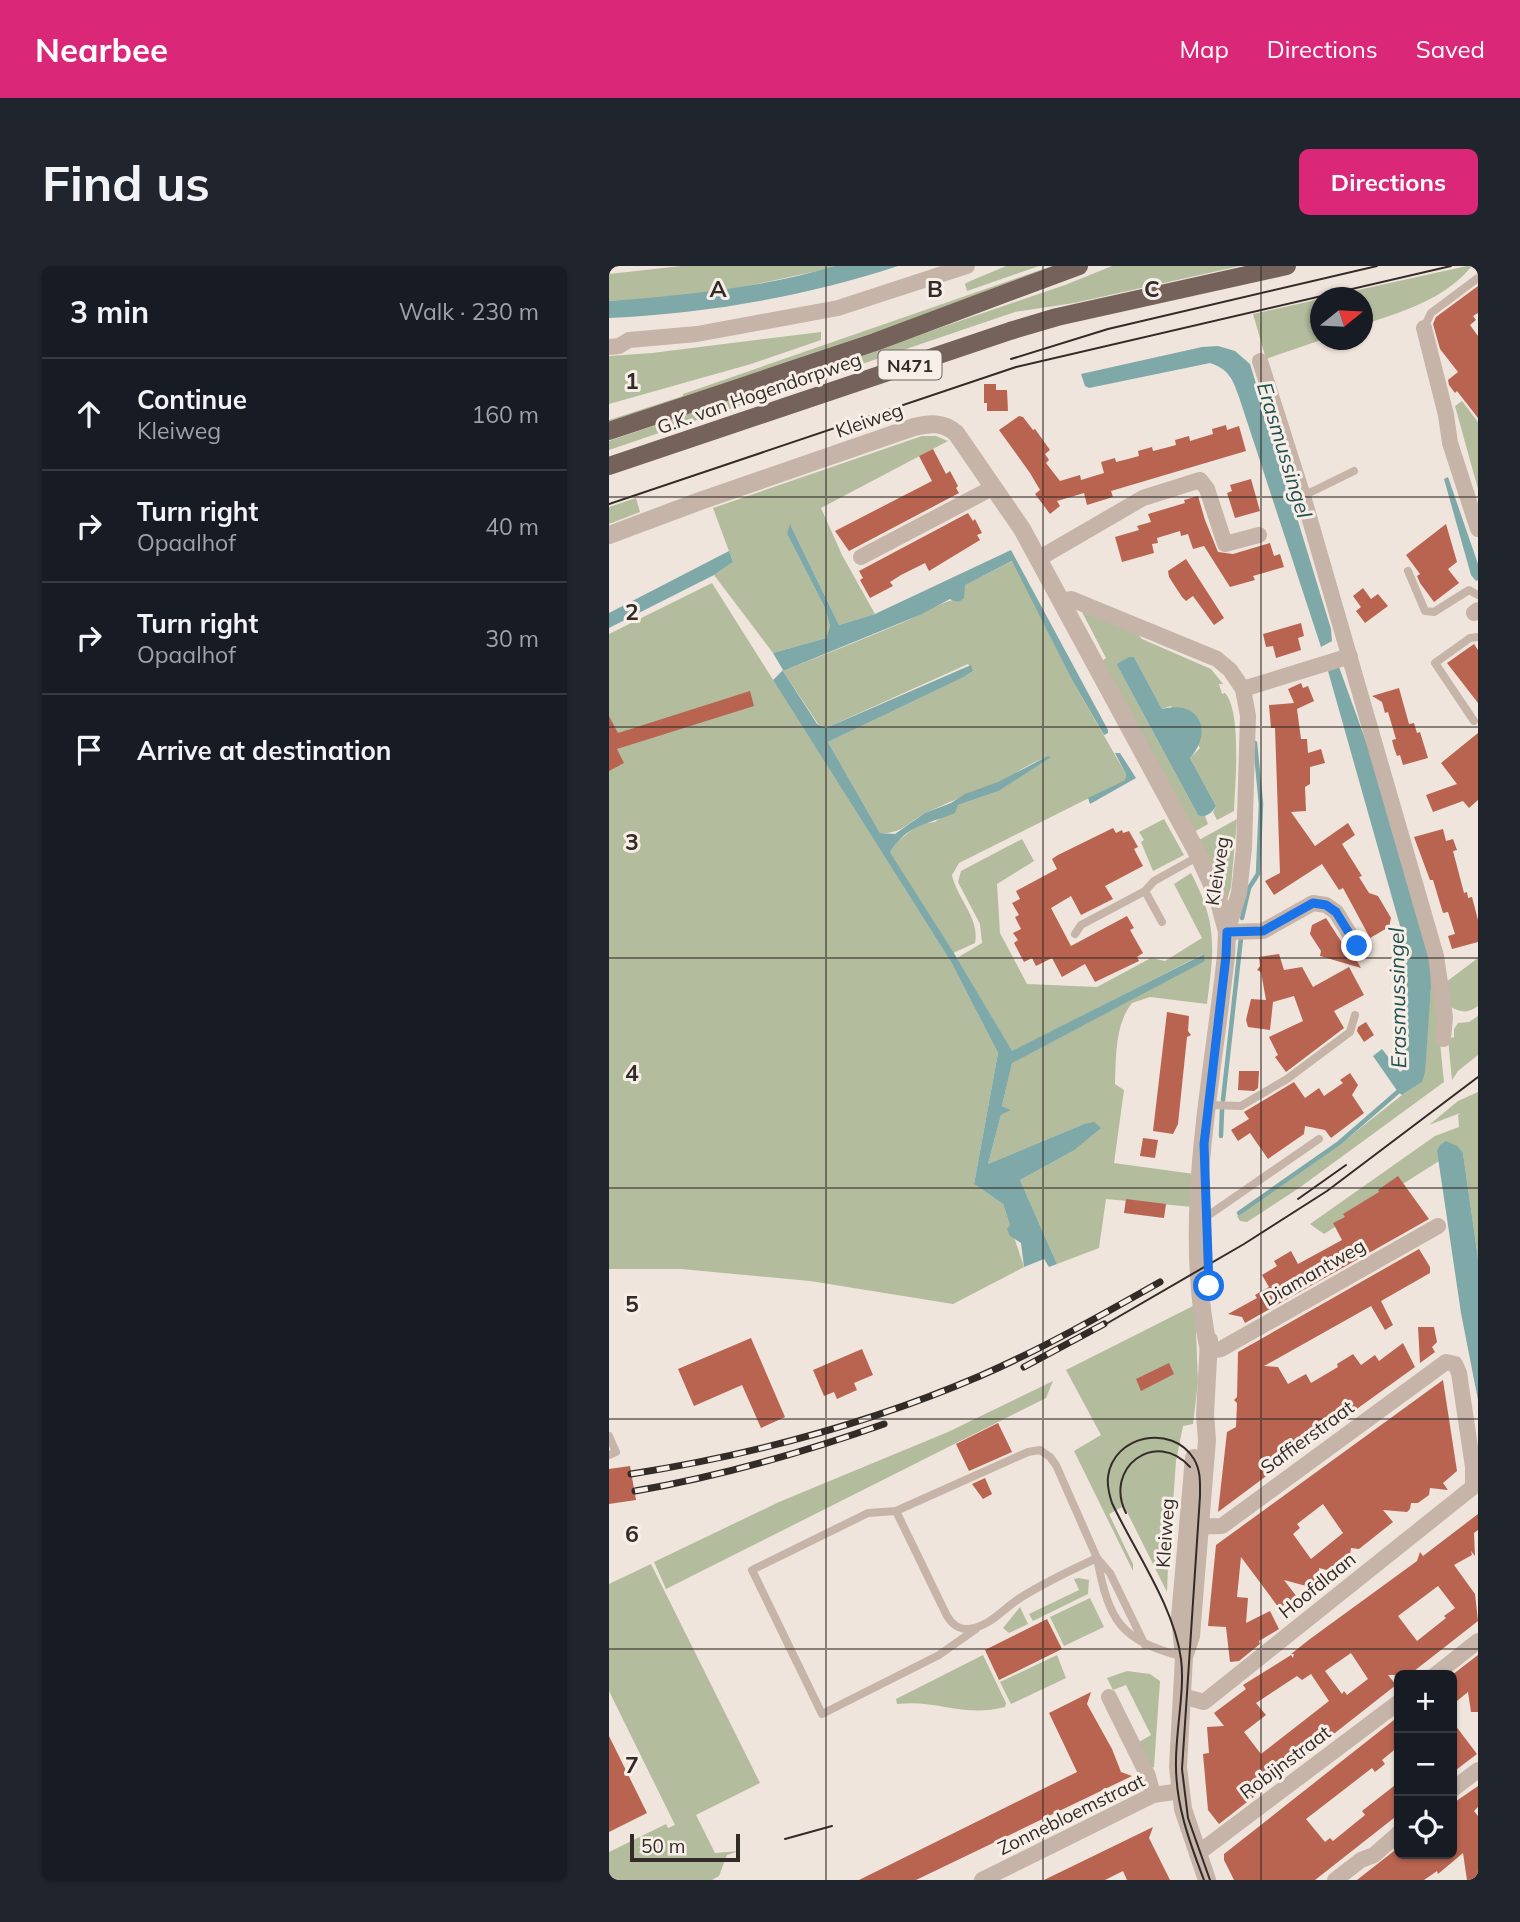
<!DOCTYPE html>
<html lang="en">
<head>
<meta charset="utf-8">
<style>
  body { margin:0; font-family:Mulish,sans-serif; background:#20242c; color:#f1f3f6 }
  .controls { position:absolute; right:21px; bottom:21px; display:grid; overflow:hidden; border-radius:10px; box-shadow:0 2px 5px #0004 }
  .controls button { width:63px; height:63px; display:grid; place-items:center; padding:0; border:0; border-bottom:2px solid #363941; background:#171b24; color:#f1f3f6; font:35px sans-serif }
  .compass { position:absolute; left:701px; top:21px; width:63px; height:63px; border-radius:50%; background:#171b24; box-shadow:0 2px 5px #0004; rotate:72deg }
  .scale { position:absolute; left:21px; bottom:18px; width:110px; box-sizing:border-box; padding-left:7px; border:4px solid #332b28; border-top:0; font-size:19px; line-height:24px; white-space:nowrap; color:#332b28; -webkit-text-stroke:5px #f7efe7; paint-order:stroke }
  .stop { position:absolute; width:21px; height:21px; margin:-16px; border:5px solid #1a73e8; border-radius:50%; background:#fff }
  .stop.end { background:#1a73e8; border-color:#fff; box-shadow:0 2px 7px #0008 }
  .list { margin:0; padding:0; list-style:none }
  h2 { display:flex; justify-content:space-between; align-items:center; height:91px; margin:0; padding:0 28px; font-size:30px }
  h2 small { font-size:23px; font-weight:400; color:#9ea1a6 }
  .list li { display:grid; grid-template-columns:46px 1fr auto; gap:21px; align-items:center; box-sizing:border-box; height:112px; padding:0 28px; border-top:2px solid #363941 }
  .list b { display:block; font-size:26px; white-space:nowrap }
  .list p { margin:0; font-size:23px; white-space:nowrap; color:#9ea1a6 }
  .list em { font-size:23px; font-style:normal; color:#9ea1a6 }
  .icon { flex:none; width:38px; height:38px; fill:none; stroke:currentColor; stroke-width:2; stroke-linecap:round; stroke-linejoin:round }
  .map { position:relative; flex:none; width:869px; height:1614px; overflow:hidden; border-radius:10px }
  header { display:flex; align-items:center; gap:42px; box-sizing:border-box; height:98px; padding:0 35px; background:#db2777; color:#fff }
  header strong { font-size:33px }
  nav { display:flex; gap:38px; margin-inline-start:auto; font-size:24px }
  .intro { display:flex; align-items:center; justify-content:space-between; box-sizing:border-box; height:168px; padding:0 42px }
  h1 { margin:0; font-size:49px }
  .button { padding:18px 32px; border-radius:10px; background:#db2777; color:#fff; font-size:24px; font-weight:700 }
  main { display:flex; gap:42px; padding:0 42px }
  aside { flex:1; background:#171b24; border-radius:10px; box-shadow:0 2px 5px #0004 }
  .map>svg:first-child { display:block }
  .green { fill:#b3bc9d }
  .water { fill:#7ea9a8 }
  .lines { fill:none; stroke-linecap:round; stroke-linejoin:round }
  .stream { stroke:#7ea9a8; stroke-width:4.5 }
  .building { fill:#b96450; fill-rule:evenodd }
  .service { stroke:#c6b4a9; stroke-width:8 }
  .minor { stroke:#c6b4a9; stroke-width:16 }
  .tertiary { stroke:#c6b4a9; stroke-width:18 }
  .primary { stroke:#74625b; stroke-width:18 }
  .tram { stroke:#332b28; stroke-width:2 }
  .rail-casing { stroke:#332b28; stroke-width:7 }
  .rail { stroke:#f7efe7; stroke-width:4.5; stroke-dasharray:13; stroke-linecap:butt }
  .route { stroke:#1a73e8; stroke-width:9 }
  .grid { fill:none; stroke:#332b28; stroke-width:2; stroke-opacity:0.55 }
  .labels { text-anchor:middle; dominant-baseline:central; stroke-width:6; stroke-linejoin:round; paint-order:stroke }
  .shield { fill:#f7efe7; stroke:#6e6661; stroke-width:2 }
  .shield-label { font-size:18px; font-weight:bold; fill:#332b28 }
  .street-label { font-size:19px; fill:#332b28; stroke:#f7efe7 }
  .water-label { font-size:21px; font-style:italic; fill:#225050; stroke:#f7efe7 }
  .grid-label { font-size:23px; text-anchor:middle; font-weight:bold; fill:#332b28; stroke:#f7efe7; stroke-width:6; stroke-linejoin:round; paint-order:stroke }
</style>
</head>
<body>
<header>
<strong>Nearbee</strong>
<nav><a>Map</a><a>Directions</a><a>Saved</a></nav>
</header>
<div class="intro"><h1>Find us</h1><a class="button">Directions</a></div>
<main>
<aside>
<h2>3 min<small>Walk · 230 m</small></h2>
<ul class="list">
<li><svg class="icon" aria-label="ahead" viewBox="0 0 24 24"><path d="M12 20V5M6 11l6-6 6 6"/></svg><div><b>Continue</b><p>Kleiweg</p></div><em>160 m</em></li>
<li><svg class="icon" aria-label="right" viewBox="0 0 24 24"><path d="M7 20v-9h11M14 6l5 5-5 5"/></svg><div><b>Turn right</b><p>Opaalhof</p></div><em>40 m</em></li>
<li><svg class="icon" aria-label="right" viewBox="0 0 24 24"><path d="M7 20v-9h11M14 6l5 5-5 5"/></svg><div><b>Turn right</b><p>Opaalhof</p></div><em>30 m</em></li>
<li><svg class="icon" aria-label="arrive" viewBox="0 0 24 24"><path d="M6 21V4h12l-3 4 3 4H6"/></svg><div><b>Arrive at destination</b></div></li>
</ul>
</aside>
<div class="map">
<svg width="869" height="1614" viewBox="0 0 869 1614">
  <rect width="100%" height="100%" fill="#efe5dc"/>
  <path class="green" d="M72,0H231L125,23L55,32L0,35V8Z
    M397,0H430L358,25L356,18L359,16Z
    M443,0H460L0,158V154L74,130V128Z
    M503,0H631L465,37L406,46L0,184V175L456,19Z
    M858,0H863C835,34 794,45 754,59V32L717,31Z
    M711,33L712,74L657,93L644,48Z
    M212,66V74L142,98L0,138V90L43,87Z
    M853,135L869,156V223L846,140Z
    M313,170H327L339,175L212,242L233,289L266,348L230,359L182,260L178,268L216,342L221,360L217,372L164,387L105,309L124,296L104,242Z
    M27,232L31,246L0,258V241Z
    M404,295L463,414L517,508L516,514L350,597L343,609C348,633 371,652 366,677L344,687L281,586L288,576L310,558L326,556L349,539L390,525L441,491C423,494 406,509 388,517C365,526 342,535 319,546C299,555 295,568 271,567L219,476L353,412L364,405L359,398L217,462L209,458L174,405C214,389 255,373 295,356C315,347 334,334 355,332V319Z
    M103,317L342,696L389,787L365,918L394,938L415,1001L344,1038L201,1015L72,1003H0V368Z
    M473,346L527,366L533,373L602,403L614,418H610L613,428L616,427C633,446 626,519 625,545L608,554L604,546L607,540L581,492L591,482L562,440L553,443L525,391L509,401L589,549L596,550L599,558L585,566L493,395L497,392Z
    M767,503H769L821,677L835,816L690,922L638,956L631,955L628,950L729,880L793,829L813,816L822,721L819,679Z
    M555,553L575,589L544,605L532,576L535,574L530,566Z
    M628,553L622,621L618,634L609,611L590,574Z
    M413,573L425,595L388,618L391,667L418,718L488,721L542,692L556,695L593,672L565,618L582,607C609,658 605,683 598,738L541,731L523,737C506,758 507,791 506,818L515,824L505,897L585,908L584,941L497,933L490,982L448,998L411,914L464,885L475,858L379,898L392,849L401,844L393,840L403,796L596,694L594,688L403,786L348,692L373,677L371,658L349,616L352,605Z
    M869,692V740C860,747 852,747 842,741L837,716Z
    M869,750V789L849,805L843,814L839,773L845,771V763L849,757L860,756Z
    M869,826V992L854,887L828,885L830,895L715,968L701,958L826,870L850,861L849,849L851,847L820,859L849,835Z
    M586,1039L589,1116L584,1158L574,1160L567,1195L561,1280H557L556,1300H559L558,1326L515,1240L500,1248L524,1298V1305L465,1185L492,1169L457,1104Z
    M444,1115L437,1132L57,1323L45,1296L170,1236L339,1166Z
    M42,1298L151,1517L87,1549L106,1587L130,1585L118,1589L110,1610L103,1614H0V1586L57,1558L59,1562L66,1559L0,1425V1318Z
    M470,1312L480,1314L479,1328L424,1355L420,1348L470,1324L465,1313Z
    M481,1332L495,1361L455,1380L441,1351Z
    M411,1341L419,1358L400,1367L394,1362Z
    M374,1389L397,1437L396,1441C355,1452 328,1433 288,1438L287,1433Z
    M448,1389L457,1412L402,1438L391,1416Z
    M518,1405L541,1408L551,1415L545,1501L542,1502L530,1476L542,1469L517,1419L504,1424L498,1412Z"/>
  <path class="water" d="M226,0H289C194,31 100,47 0,52V35C77,29 152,22 226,0Z
    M609,80L626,85L641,98L722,363L723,375L712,381L630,131C624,114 620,103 601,97L480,122L476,120L472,108L593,81Z
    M839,211L869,298V314L867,315L862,309L835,213Z
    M181,258L230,359L266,348L402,284L499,464V467L495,469L463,414L403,295L356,319L355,332C350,337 346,336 341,333L313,348L174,405L208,458L217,462L362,399L364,405L353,412L219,476L271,567L286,568L316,547L342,537L356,528L389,516L439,490L442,491L390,525L349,539L346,547C318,559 300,557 281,586L348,692L403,785L595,688L596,695L403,797L393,840L402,844L392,849L379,898L475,858L485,856L492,862L464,885L411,914L448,998L440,1001L435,993L415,1001L412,977L401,970L398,963L401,959L394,938L365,918L389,787L342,696L164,414L174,404L164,387L217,372L221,360L216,342L178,268Z
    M120,285L124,296L105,309L0,362V347Z
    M520,391H525L553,443C590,433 605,465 581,492L607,540C604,546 596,553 589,549L509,401L508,398Z
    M730,401L767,503L821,695L822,721L816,806L813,816L793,829L789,826L764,790L773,783L791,806L794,804L788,766L795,706V674L719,405Z
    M506,487H511L527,512L481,538L479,532L516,514L517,508Z
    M837,875L848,880L854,887L869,992V1134L852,1047L828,885L831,879Z"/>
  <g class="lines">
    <path class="stream" d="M633,652L640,622L649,608L652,538L646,477
      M614,834L632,672
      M612,870L613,844
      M630,947L730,877L791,824"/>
  </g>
  <path class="building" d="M869,20V47L864,50L867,54L861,59L869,70V152L848,125L846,127L840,119L839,114L849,106L831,83L824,58L827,51Z
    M375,118H387V124H398L399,145H378V137H375Z
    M410,150L414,151L424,164L426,163L441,184L436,188L440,194L437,197L451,215L471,209L472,214L495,207L492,196L506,192L507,196L519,193L530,190L529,185L543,181L544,185L556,182L567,179L566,174L580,170L581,175L604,168L603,163L617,159L618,164L630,160L637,185L502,225L504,231L478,239L475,227L448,235L451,240L441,248L426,228L431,224L421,207L390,164Z
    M324,183L337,208L341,205L349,220L347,222L350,227L240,285L226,265L323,215L310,190Z
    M642,213L651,245L626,252L618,227L623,225L621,219Z
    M589,230L596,254L609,286L624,288L661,277L665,290L671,288L675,301L644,310L646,314L621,321L595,280L584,283L579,268L572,270L571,265L548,272L549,277L543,278L545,287L513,296L506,271L530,264L528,260L542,256L539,248L576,237L575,234Z
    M359,247L364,255L366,253L373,267L368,269L371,274L320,305L316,297L292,309L281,316L284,320L261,332L251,314L254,312L250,305Z
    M837,258L848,296L839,303L850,317L825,336L811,317L808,310L811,308L797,289Z
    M577,293L615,352L605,359L584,330L577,335L573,331L560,311L559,305Z
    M754,322L762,333L769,328L779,340L756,357L747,345L752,341L744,330Z
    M692,357L695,370L689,372L692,384L667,392L664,380L657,381L654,368Z
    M865,378L869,384V437L838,397Z
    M692,417L694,422L699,420L705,435L688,443L692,473H698L699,487L712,483L716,497L701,501V518L696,521L697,545L682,546L706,580L739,557L746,569L733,578L753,610L750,611L760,627L769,630L782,652L780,661L761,672L734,622L730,624L713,598L665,629L656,615L671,607L666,462H662L660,439L685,437L679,423Z
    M790,422L800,458L805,457L808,467L811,466L819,492L794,499L791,489L788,490L785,482L783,474L787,473L779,446L776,447L773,436L763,430Z
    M141,425L145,440L8,483L15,497L0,505V450L9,467Z
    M869,467V534L860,542L854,535L824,546L817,529L848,518L832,497Z
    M504,562L507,567L513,564L514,567L520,565L529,581L525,583L534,600L496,620L504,633L472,649L462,630L442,642L462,680L518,650L525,662L521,664L534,687L528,691L530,695L486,716L476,698L453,711L443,692L427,700L423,692L415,696L405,677L409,674L404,667L412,663L406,651L410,649L403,637L411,633L407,625L448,603L443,593L449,589Z
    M834,563L837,575L844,573L848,584L844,585L855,627L858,626L859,632L863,631L869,654V676L843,683L839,670L846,668L839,646L834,647L824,614H821L805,571Z
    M717,652L739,686L745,690L752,702L711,690L712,685L701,668L703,659Z
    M670,688L675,704L693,701L704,721L740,701L755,729L725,745L735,762L677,806L666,791L669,789L660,771L694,755L685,730L664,736L661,764L639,761L637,754L642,733L657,734L652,706L648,704L651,700L650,691Z
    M558,746L580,750L579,765L582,769L578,771L569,858L564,868L544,865Z
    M757,756L765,769L755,776L748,765L749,761Z
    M630,805H650L649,822L645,825L629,824Z
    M741,807L749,819L743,829L755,847L722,872L716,864L696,860L695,868L659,893L641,867L629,875L622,864L640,853L635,846L685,816L696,832L710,822L715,830L734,817L731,814Z
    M534,872L549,874L546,892L531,890Z
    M789,910L820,953L636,1057L633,1051L619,1048L648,1032L646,1029L660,1021L653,1009L668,1000L665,995L682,985L689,998L733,974L724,957L736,951L734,948L770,926L769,924Z
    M517,933L557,938L555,952L515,947Z
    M810,983L821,1001V1007L772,1035L784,1059L776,1064L762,1040L655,1100L669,1101L679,1118L697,1108L702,1117L729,1101L728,1098L744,1088L752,1099L766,1089L770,1095L794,1077L806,1101L720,1163L718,1161L681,1188L683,1191L609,1246L618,1166L627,1161L628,1137L625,1134L628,1131L629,1086Z
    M809,1061H825L828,1076L823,1081L826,1086L811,1097Z
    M142,1072L176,1151L152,1162L133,1119L85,1140L69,1103Z
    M253,1083L264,1109L245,1117L248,1124L228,1133L225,1126L215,1130L204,1104Z
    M560,1097L565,1108L532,1125L527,1113Z
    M834,1114L848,1205L834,1217L839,1224L821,1222L820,1229L809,1237H802L801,1243L798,1246L774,1244L784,1256L750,1283L742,1282L741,1289L721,1305L710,1302L711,1313L701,1321L675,1314L688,1331L670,1342L632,1291L628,1331L639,1332L637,1357L661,1345L670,1363L650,1375L651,1378L630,1395L621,1396L617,1361L599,1360L607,1279ZM714,1238L734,1267L702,1293L684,1268L691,1262L688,1258Z
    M389,1157L403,1186L360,1205L347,1178Z
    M21,1200L27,1234L0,1238V1203Z
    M376,1212L383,1228L374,1233L363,1218Z
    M869,1248V1264L865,1267L866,1290L862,1285L863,1289L845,1299L866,1328L869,1355L800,1409H779L787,1419L610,1558L599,1544L594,1488L600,1487L598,1461L615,1460L605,1447L637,1423L634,1419L682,1389L684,1392L685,1388H682L701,1373L808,1295L811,1286L814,1290ZM829,1320L846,1342L835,1350L837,1352L808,1375L789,1350ZM742,1387L759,1413L738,1429L735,1425L733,1428L716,1405ZM702,1408L720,1435L652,1488L635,1466L657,1449L647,1437L688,1410L693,1414Z
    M438,1353L453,1383L390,1414L376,1384Z
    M869,1389V1446H862L859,1426L843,1439V1409Z
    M482,1426L478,1438L503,1483L512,1506L523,1510L307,1614H250L468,1506L440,1447Z
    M790,1450V1480L773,1494L776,1498L766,1506L763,1502L697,1553L716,1576L721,1572L724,1575L756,1549L753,1545L790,1516V1548L706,1614H625L615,1594V1588Z
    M843,1455L868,1488L843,1507Z
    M0,1470L38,1547L0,1566Z
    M869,1520V1541L865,1545L869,1550V1614H858L854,1587L829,1608L828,1605L815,1614H748L790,1581V1588H843V1538Z
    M544,1561L540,1572L561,1614H518L514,1605L496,1614H435Z"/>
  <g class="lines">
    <path class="service" d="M815,62L822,47L869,12
      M694,230L745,205
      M799,305L816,345L825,346L860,324L869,329
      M865,455L826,397L861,372L869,371
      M536,625L553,656
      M466,668L472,659L536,625L545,615L590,590
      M600,839L632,840L678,813L741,766L746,749
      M597,951L710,873
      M0,1170L7,1186L0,1189
      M431,1184L441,1191L447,1199L488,1292C462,1304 435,1317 411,1332C394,1343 380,1361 360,1363C349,1364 343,1358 338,1350L287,1245L419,1186Z
      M287,1245L259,1247L143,1304L213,1448L330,1389L367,1363
      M536,1379L501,1307L488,1292C500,1356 511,1374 575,1391"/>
    <path class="minor" d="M815,62L837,149L841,177L869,263
      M0,81L10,80L20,74L88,68L229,42L358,0
      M651,95L694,230L827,690L836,751L834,773
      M252,291L385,221
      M429,293L534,232L591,214L598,223L616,278L650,269
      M452,335L462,333L608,393L621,404L634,423L639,450L635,582L630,627L618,666L654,665L704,637L717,639L727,646L748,680
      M865,347L869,344
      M634,423L741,390
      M600,1085L612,1083L829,960
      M826,1409L869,1375
      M573,1430L595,1436L864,1221V1201L850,1107L846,1098L837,1096L613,1260L578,1261
      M500,1431L539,1510L544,1529
      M843,1524L869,1504
      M588,1588L790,1436
      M373,1614L544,1529L572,1525
      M726,1614L752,1594L765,1589L790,1567"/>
    <path class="tertiary" d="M0,269L91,235L305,161C321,157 334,156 347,167L413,263L590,590L609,632L618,666L617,689C603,820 572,955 600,1085
      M585,1192L571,1351L575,1391L569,1501L574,1543L598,1614
      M575,1391L582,1370L598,1174L596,1148L600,1074"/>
    <path class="primary" d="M0,165L266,76L470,0
      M0,200L401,65L448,51L678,0"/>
    <path class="tram" d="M402,93L499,63L768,0
      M0,238L407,101L842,0
      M689,933L737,899
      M497,1058L635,978L718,925L869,811
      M517,1247C494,1202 547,1162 581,1201
      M176,1573L223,1560
      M595,1614C580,1575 566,1537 567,1495C567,1463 576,1423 572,1393C565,1340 526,1286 503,1237C500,1228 498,1220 499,1211C504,1169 563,1157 585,1193C592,1205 591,1217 591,1230L573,1503L579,1552L601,1614"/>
    <defs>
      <path id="rail" d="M415,1101L495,1058
        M22,1208C143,1189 259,1158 371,1110C433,1083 493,1049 551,1016
        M26,1225C111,1210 193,1187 275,1158"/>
    </defs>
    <use href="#rail" class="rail-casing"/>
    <use href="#rail" class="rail"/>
  </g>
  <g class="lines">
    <path class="route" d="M600,1020L595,878L617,690L618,666L654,665L704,637L717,639L727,646L748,680"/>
  </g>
  <path class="grid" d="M217,0V1614M434,0V1614M652,0V1614M0,231H869M0,461H869M0,692H869M0,922H869M0,1153H869M0,1383H869"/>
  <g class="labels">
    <rect class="shield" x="269.5" y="84.5" width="63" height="29" rx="5"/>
    <g class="shield-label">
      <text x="301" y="99">N471</text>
    </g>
    <g class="street-label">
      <text transform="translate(150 127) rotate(-19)">G.K. van Hogendorpweg</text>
      <text transform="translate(260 154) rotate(-19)">Kleiweg</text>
      <text transform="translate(608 605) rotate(-81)">Kleiweg</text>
      <text transform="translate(705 1006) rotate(-30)">Diamantweg</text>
      <text transform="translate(698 1171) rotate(-36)">Saffierstraat</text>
      <text transform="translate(556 1267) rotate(-86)">Kleiweg</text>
      <text transform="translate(708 1319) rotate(-39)">Hoofdlaan</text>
      <text transform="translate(676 1496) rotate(-37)">Robijnstraat</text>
      <text transform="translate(462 1548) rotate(-26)">Zonnebloemstraat</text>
    </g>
    <g class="water-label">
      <text transform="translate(676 184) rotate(73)">Erasmussingel</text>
      <text transform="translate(788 732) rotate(-91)">Erasmussingel</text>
    </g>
  </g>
  <g class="grid-label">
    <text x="109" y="31">A</text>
    <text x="326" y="31">B</text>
    <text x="543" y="31">C</text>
    <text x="23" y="123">1</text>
    <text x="23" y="354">2</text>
    <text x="23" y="584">3</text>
    <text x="23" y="815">4</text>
    <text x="23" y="1046">5</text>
    <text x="23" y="1276">6</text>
    <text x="23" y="1507">7</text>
  </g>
</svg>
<div class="controls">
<button>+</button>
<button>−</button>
<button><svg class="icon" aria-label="locate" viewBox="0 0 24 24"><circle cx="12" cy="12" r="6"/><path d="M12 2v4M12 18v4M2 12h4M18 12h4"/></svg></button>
</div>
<svg class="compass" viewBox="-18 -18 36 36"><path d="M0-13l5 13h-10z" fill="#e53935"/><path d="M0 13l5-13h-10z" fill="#9ea1a6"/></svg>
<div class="scale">50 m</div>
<div class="stop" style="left:600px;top:1020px"></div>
<div class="stop end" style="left:748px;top:680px"></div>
</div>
</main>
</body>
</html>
